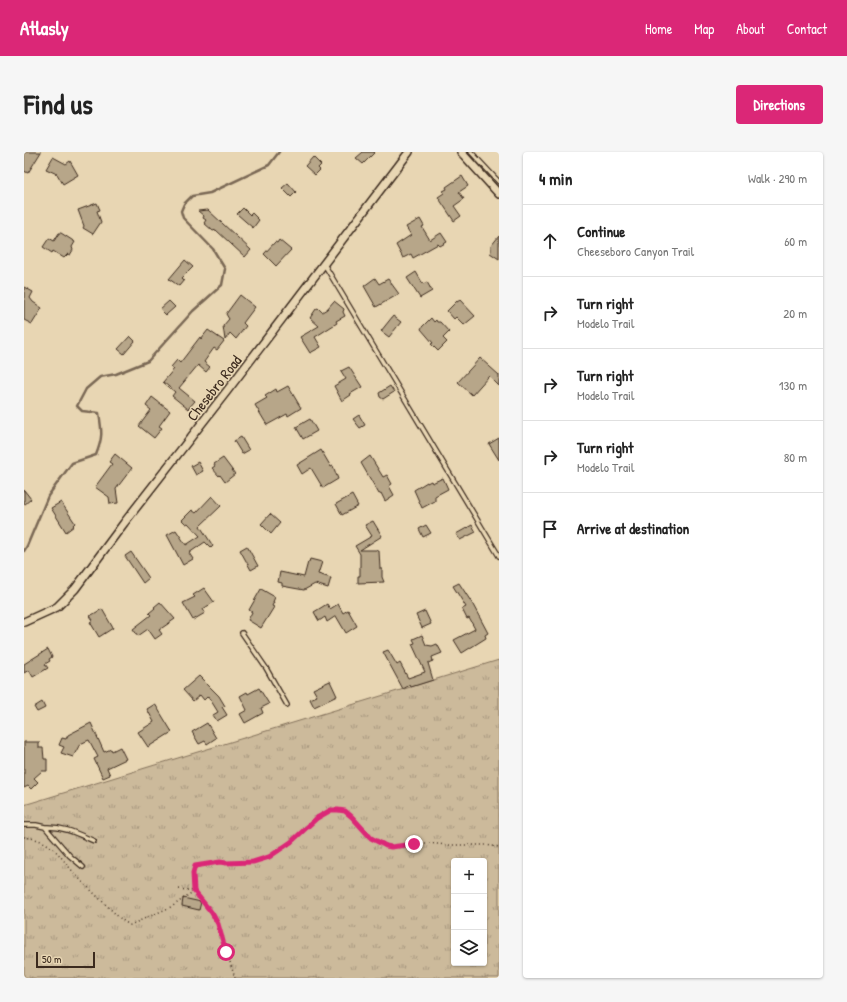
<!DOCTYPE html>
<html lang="en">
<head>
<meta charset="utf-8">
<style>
  body { margin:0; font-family:"Patrick Hand",sans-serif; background:#f6f6f6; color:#222 }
  .controls { position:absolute; right:12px; bottom:12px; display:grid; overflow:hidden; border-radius:4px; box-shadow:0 1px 3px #0004 }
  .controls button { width:36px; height:36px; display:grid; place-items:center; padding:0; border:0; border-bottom:1px solid #e0e0e0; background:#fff; color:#222; font:20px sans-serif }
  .scale { position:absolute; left:12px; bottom:10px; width:59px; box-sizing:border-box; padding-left:4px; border:2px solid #3b2a1e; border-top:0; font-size:11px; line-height:14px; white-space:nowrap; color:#3b2a1e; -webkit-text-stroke:3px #e8d6b3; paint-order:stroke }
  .stop { position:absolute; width:12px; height:12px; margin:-9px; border:3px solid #db2777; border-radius:50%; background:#fff }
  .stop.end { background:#db2777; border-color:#fff; box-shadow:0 1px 4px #0008 }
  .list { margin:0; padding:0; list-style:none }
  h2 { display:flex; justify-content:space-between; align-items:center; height:52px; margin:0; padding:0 16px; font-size:17px }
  h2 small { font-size:13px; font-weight:400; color:#767676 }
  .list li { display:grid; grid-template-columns:26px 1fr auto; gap:12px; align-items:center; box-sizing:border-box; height:72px; padding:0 16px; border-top:1px solid #e0e0e0 }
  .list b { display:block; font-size:15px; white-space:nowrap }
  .list p { margin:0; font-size:13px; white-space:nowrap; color:#767676 }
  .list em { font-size:13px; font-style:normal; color:#767676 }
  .icon { flex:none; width:22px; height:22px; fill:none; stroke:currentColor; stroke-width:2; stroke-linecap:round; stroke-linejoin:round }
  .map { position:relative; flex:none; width:475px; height:826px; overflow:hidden; border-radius:4px }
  header { display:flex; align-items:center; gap:24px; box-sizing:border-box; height:56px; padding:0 20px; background:#db2777; color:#fff }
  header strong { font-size:19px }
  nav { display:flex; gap:22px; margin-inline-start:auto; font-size:14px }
  .intro { display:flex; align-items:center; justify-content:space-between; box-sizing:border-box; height:96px; padding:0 24px }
  h1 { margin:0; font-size:28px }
  .button { padding:10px 18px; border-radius:4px; background:#db2777; color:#fff; font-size:14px; font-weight:700 }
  main { display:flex; gap:24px; padding:0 24px }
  aside { flex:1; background:#fff; border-radius:4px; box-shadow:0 1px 3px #0004 }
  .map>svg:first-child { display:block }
  .park { fill:url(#park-tufts); stroke:#84725c; fill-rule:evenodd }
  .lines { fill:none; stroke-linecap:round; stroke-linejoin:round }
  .stream { stroke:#7a6854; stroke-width:2.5 }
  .building { fill:#b7a689; stroke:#3b2a1e }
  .service-casing { stroke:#3b2a1e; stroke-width:6 }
  .minor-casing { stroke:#3b2a1e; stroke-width:10 }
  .path { stroke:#3b2a1e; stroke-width:1.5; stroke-dasharray:1 3; stroke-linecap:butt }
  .service { stroke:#e8d6b3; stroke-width:3.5 }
  .minor { stroke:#e8d6b3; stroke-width:7 }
  .route { stroke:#db2777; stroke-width:5 }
  .labels { text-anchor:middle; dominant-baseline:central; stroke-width:3; stroke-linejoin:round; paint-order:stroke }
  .street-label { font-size:15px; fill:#3b2a1e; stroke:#e8d6b3 }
</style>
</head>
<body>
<header>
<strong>Atlasly</strong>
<nav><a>Home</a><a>Map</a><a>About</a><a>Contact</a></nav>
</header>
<div class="intro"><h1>Find us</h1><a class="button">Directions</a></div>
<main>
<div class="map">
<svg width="475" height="826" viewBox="0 0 475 826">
  <defs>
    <pattern id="park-tufts" width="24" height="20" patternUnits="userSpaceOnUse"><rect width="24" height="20" fill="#ccba9b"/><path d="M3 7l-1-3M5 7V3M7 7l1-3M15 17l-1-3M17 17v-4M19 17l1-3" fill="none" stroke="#a7977e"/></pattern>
  </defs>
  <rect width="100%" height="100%" fill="#e8d6b3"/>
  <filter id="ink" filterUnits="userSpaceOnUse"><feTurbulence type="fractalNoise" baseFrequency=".025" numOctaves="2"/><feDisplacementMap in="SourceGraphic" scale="8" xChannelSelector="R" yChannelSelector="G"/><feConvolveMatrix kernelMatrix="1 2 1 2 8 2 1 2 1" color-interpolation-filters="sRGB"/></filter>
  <g filter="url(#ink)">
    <path class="park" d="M475,508V826H0V653ZM430,709H460V811H430Z"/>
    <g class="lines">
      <path class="stream" d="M0,399L3,394L24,344L48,311L72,303C79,285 78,280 75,261L58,259L53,254L62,237L76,225L92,222L124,209L169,159L198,133L201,117L189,97L159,66L157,59L160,52L168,44L186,41L245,13L255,0"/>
    </g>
    <path class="building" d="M0,0H17L4,21L0,19Z
      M339,0H351L339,12L332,6Z
      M29,5L42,12L46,9L54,23L39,32L33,22L22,17Z
      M289,5L297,13L294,16L296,18L291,23L281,14Z
      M438,24L444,34L435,40L440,47L430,54L437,64L430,69L414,45L420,41L419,39L423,37L422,35Z
      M264,31L272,40L267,45L258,36Z
      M73,51L76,58L73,59L77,70L69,82L59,76L60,74L54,58Z
      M219,56L226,63L228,61L235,68L229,76L213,62Z
      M184,58L227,98L221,105L192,78L189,79L180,71L182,68L179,66L180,64L174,59Z
      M396,67L400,74L398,75L406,88L417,81L423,90L416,94L414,92L389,106L387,102L379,106L372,93L387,83L382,75Z
      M35,81H37L51,90L48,95L49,98L46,103L44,102L40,106L29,99L28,101L19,95L25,86L30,89Z
      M475,84V107L466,101L467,99V94Z
      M255,88L267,98L252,114L240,102L251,90L253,91Z
      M161,108L169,115L158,126L160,128L155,134L145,127Z
      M392,120L399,132L403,130L408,139L396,146L383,126Z
      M351,126L355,132L364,127L375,142L352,155L340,134Z
      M0,135L9,140L6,146L9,150L18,156L8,172L0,168Z
      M216,143L231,155L219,171L222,174L212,187L206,181L201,188L199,174L205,167L202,162Z
      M436,148L451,164L440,173L432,165L430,167L423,159L433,149V150Z
      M145,149L151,155L142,163L136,157Z
      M310,149L320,157L319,160L321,164L312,169L313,171L291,185L297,195L286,201L276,185L295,174L286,166L292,157L294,156L298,160L303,157Z
      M369,164L377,170L365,185L357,179Z
      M407,166L410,170L412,168L413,170H416L425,180L419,186L423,190L414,199L407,192L409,191L397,177L398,175Z
      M184,178L200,189L193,198L190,196L180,210L186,215L182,220L174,213L155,236L171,249L164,257L148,244L151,240L139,230L150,217L147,215L153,208L156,211L176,185L177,187Z
      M106,184L111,189L100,202L94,197Z
      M456,206L475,223V234L465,224L448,243L434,230Z
      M325,215L338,235L326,242L327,243L318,249L310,234L322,227L317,219Z
      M264,234L277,256L264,264L263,262L243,273L231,253L243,246L241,244L252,237L253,240Z
      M366,234L370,240L359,247L356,245L355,241Z
      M128,245L146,259L135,274L138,276L130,286L115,274L127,258L122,254Z
      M335,263L341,273L336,276L329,267Z
      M286,267L293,279L279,287L272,275Z
      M217,285L225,298L218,302L210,289Z
      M475,286V308L465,292Z
      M297,298L307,315L309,314L314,327L299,336L287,316L278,322L273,313Z
      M91,302L108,316L92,337L94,351L86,352L85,345L71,335L88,312L85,310Z
      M346,304L359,325L363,323L368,332L365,334L370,343L361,349L357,341L355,342L337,311Z
      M199,306L211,322L201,330L196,323L195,324L188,316L191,314L190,312Z
      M174,310L179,319L172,323L167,314Z
      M419,326L424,337L411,344V349L398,356L390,338L403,330V331L407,329L408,331Z
      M0,338L7,347L0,353Z
      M328,343L334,354L318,363L312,352Z
      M188,344L197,354L176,374L189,394L187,396L181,390L165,401L169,407L159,413L143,383L152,378L162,393L176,384L164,371L162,372L158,368L168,358L172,361Z
      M37,350L51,371L49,373L50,374L42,380L27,356Z
      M246,362L256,371L247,382L237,372Z
      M349,369L358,384L336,398H353V399H355L356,417H358V425L360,430L334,431V424H336V402L331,394L348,384L341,373Z
      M402,373L407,381L399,385L395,377Z
      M448,373L452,380L436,388L432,382Z
      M223,394L234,414L227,418L216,398Z
      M107,400L125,426L119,431L101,404Z
      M286,407L298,410L294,422L307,426L304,436L291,432L280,438L258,434V431L254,430L256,420L280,425L284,410H285Z
      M435,431L448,451L464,481L461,483L462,486L438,501L430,488L451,477L445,466L443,467L438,457L442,455L429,434Z
      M180,436L190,450L179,457L181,461L169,468L159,451L171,445L169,443Z
      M237,437L251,445L249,450H250L248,454L250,455L237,476L224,468L228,460L225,458Z
      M136,450L151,467L135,478L138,482L131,487L124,477L114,484L109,477L127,463L125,461L131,456L130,455Z
      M303,452L306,457L314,452L319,461L324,458L333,474L322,481L312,464L303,470L301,465L295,469L290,460Z
      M78,457L89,476L75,485L66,470L69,468L66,464Z
      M401,459L407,472L398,476L392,463Z
      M398,483L402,493L408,494L413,492L418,501L408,505L409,509L404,511L409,528L387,535L386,533L379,537L359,500L364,498L373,513L376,511L384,526L401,520L388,492L391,491L389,487Z
      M24,497L28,505L25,507L26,509L21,512L24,516L9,525L5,518L0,521V512Z
      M175,524L195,544L201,554L198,555L203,563L193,569L189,563L194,560L184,544L180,548L176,543L169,549L159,538Z
      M306,529L313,544L290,555L286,547L293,544L289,537Z
      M235,536L245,552L237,556L239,561L221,571L216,562L223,558L216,544L223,540L224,542Z
      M18,550L21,556L13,560L10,555Z
      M131,552L148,580L124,595L114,580L130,570L123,557Z
      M67,571L80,600L87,597L88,599L96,595L102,607L83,616L86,623L79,626L70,607L74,605L65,588L56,592L49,605L37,601L40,595L35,593L38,586L42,587L44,583Z
      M183,571L192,586L183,592L181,589L175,592L168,580Z
      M0,590H15V596H19L20,607H23V619H18L10,626L14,630L7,637L4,634L0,636Z
      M159,746L177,750L175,758L158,754Z"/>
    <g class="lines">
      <defs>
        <path id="service" d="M447,0L475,30
          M300,112L475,404
          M218,481L242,516L263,553
          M0,673H12L21,675
          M59,715L46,704L21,675C39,674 54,682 70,689"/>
        <path id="minor" d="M437,0L475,42
          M0,470L33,455L51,437L100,371L203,239L385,0"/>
      </defs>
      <use href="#service" class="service-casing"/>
      <use href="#minor" class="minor-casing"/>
      <path class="path" d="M0,685C29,688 34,703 51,722C60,732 70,741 80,751C88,758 96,768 106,773L149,754L170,739L169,721L171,714L196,710L202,711L229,710L237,708L245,705L267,691L293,666L300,661L307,658H314L321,659L328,665L347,686L367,695L402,691L425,693H461L475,695
        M155,737L170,739L188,761L194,772L211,826"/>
      <use href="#service" class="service"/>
      <use href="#minor" class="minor"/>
    </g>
  </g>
  <g class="lines" filter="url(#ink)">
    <path class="route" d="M202,800L194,772L188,761L170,739L169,721L171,714L196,710L202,711L229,710L245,705L267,690L293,666L307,658H314L321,659L328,665L347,686L362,694L367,695L390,692"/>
  </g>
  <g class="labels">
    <g class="street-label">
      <text transform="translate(190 236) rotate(-52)">Chesebro Road</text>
    </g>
  </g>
</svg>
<div class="controls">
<button>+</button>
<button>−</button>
<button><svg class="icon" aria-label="layers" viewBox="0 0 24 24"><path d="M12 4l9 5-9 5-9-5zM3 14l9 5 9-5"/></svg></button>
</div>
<div class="scale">50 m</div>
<div class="stop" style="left:202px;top:800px"></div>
<div class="stop end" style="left:390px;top:692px"></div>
</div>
<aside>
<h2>4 min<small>Walk · 290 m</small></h2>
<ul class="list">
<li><svg class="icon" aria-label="ahead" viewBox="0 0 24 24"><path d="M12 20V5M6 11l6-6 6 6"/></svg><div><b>Continue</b><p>Cheeseboro Canyon Trail</p></div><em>60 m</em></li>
<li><svg class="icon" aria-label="right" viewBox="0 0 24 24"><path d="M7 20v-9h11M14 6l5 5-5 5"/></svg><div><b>Turn right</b><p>Modelo Trail</p></div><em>20 m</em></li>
<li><svg class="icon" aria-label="right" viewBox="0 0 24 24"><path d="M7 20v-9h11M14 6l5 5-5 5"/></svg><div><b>Turn right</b><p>Modelo Trail</p></div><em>130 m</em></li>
<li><svg class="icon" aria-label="right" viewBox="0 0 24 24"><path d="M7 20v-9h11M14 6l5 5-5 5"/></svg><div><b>Turn right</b><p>Modelo Trail</p></div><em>80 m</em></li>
<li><svg class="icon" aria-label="arrive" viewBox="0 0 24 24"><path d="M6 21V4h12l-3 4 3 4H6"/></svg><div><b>Arrive at destination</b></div></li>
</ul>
</aside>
</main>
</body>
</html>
